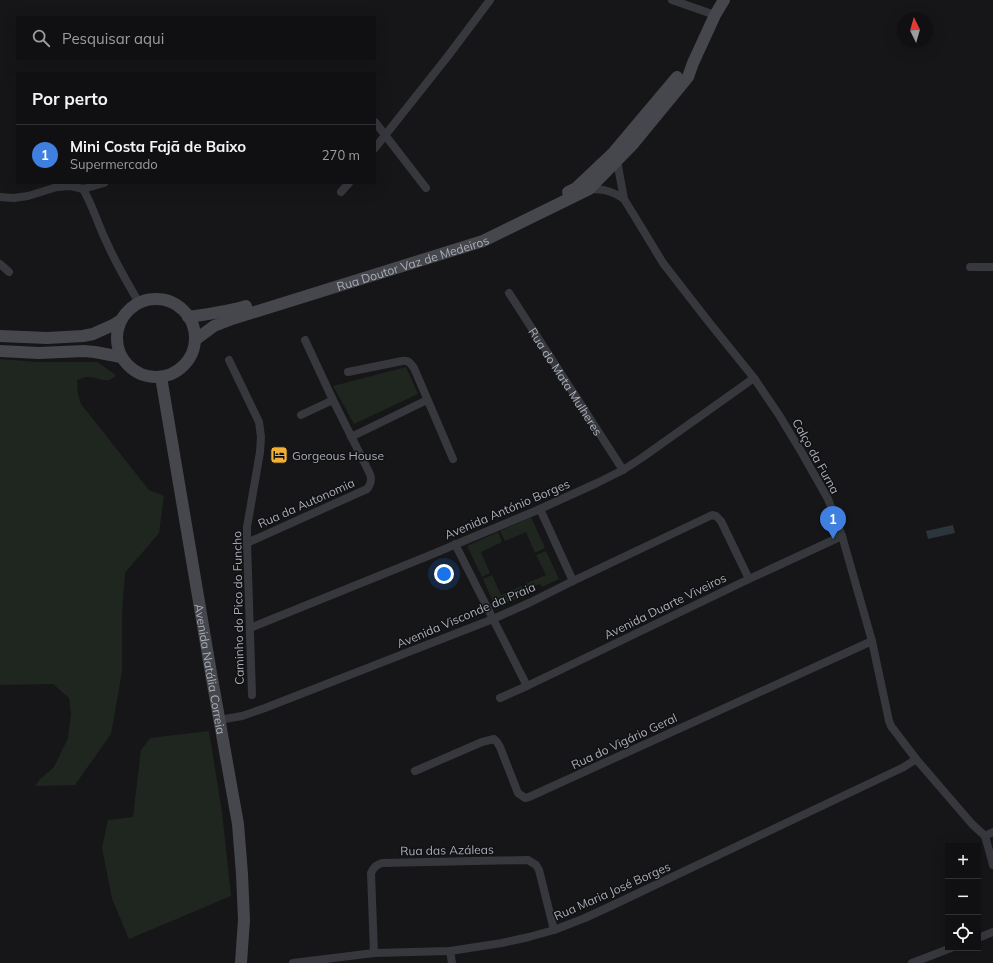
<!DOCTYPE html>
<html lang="pt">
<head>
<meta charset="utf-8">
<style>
  body { margin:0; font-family:Mulish,sans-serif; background:#19191b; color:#f1f3f6 }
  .controls { position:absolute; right:12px; bottom:12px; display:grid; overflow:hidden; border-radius:0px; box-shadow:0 4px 16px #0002 }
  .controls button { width:36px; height:36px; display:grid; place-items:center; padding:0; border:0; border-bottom:1px solid #303032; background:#101012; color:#f1f3f6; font:20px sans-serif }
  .compass { position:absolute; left:897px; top:12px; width:36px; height:36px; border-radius:50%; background:#101012; box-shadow:0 4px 16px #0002; rotate:355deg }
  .you { position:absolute; left:444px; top:574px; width:14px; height:14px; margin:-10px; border:3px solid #fff; border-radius:50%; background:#1a73e8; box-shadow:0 0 0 6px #1a73e833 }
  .badge { display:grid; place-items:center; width:26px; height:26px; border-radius:50%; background:#7c3aed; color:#fff; font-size:13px; font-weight:700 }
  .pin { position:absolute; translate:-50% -33px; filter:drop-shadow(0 1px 2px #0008) }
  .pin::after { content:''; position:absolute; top:21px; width:14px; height:12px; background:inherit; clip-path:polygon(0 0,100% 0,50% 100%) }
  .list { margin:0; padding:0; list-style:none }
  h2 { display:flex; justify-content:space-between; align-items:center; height:52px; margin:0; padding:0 16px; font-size:17px }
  h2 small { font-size:13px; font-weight:400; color:#9c9d9f }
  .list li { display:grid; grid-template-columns:26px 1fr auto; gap:12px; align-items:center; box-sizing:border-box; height:60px; padding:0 16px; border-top:1px solid #303032 }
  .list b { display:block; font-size:15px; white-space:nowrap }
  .list p { margin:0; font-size:13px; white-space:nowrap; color:#9c9d9f }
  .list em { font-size:13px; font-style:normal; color:#9c9d9f }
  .icon { flex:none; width:22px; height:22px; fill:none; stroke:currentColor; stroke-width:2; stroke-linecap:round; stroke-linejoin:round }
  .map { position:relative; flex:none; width:993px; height:963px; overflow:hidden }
  .search { position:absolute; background:#101012; box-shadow:0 4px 16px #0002; left:16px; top:16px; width:360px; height:44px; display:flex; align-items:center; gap:10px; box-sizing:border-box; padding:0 14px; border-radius:0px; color:#9c9d9f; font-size:15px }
  .panel { position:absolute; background:#101012; box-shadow:0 4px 16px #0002; left:16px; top:72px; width:360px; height:112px; border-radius:0px }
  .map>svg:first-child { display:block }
  .green { fill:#1e261f }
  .water { fill:#2c353c }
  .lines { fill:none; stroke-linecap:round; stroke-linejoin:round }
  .street { stroke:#37383d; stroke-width:8 }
  .secondary { stroke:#45474d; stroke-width:12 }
  .labels { text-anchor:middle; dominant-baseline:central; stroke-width:3; stroke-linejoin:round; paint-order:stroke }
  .street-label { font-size:12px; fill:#a8adb8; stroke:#111113 }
  .poi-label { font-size:12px; fill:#a8adb8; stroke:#111113; text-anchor:start }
</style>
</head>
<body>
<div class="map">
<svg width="993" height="963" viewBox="0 0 993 963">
  <rect width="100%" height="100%" fill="#161618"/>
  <path class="green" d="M0,359L38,362H97L116,375C107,386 99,376 87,377C84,377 80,379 77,380L78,394L81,404L149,490L164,496L159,533L125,573L122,615V672L111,734L75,785L35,786L40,779L54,767L68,738L71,714L69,698L53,684L0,685Z
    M406,367L418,394L354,424L333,386Z
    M531,517L545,548L535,553L526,532L505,541L500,531Z
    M498,532L502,542L481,552L490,573L482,577L467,546Z
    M546,551L559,579L542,587L540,584L527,589L525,584L546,575L536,555Z
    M492,575L501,595L522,586L526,594L496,608L483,579Z
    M209,731L222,812L231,896L129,939L112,899L102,848L108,820L133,817L141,750L150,738Z"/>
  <path class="water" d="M953,525L955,533L928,539L926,531Z"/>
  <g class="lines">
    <g class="street">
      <path d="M672,0L715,15"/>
      <path d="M375,122L426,188"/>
      <path d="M375,148L448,56L490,0"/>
      <path d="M617,161L624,199L643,230L663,263L708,321L754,378L779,415L802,453L828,499L842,536L872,641L889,721L891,726L916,759L972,824L985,836"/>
      <path d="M83,189C93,206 98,225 107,243C116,264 128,283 139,303"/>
      <path d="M589,189C604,189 612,191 624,199"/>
      <path d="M341,192L349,183"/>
      <path d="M0,197L14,198L28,196L57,187L71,186L83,189L104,183"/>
      <path d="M0,264L9,272"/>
      <path d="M970,267H993"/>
      <path id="s1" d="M509,293L623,470"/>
      <path d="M229,360L259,422L261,437L260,452L247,527V543L252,695"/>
      <path d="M348,372L402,361C409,360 410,363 414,368L453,459"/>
      <path d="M301,415L333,400"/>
      <path d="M351,437L427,400"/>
      <path d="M540,509L573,581"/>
      <path d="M247,543L367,489C372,483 372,478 369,472L333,400L305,340"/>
      <path d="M455,544L527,686"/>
      <path d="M250,628L428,556L540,509L597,483L623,470L643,457L754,378"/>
      <path d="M500,698L527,686L749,579L842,536"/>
      <path d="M219,720L242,716L265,708L493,619L531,602L573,581L712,515L716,516L721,521L749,579"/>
      <path d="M415,771L482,742L494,739L497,742L500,747L518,793L525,798L529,797L872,641"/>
      <path d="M985,836L993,865"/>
      <path d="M985,836L993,832"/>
      <path d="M978,938L993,932"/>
      <path d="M450,951L452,963"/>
      <path d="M374,953L371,873C374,867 376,865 382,863L528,860L536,865L539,870L554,930"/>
      <path d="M293,963L374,953L450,951L502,943L529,937L554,930L585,918L611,906L904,767L916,759"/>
      <path d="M912,963L951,948"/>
    </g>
    <g class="secondary">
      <path d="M568,192L576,188L613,153L677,77"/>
      <circle cx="156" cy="338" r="39"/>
      <path d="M188,317C208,314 227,312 246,306"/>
      <path d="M0,336L47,338L83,336L93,334L113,325L121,320"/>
      <path id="s2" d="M195,340L214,326L232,319L483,241L589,189L633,144L688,77L693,63L715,15L724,0"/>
      <path d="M0,351L39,353L84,351L95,352L121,357"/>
      <path id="s3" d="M161,377L211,673L238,824L242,874L244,920L241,963"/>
    </g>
  </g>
  <defs>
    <symbol id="hotel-square" viewBox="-11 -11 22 22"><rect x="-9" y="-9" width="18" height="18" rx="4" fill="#f2b134" stroke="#111113"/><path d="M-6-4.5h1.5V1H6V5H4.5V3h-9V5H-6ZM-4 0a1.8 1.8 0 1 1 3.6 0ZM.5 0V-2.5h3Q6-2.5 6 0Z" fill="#111"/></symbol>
  </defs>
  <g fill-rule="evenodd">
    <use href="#hotel-square" x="269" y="445" width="20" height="20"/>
  </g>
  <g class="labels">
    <g class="street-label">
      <text stroke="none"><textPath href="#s2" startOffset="232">Rua Doutor Vaz de Medeiros</textPath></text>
      <text stroke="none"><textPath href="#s1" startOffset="105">Rua do Mata Mulheres</textPath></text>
      <text transform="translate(816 456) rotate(61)">Calço da Furna</text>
      <text transform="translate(306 503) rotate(-24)">Rua da Autonomia</text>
      <text transform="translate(507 509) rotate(-23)">Avenida António Borges</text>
      <text transform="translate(665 606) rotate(-26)">Avenida Duarte Viveiros</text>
      <text transform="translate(238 608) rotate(-91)">Caminho do Pico do Funcho</text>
      <text transform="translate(466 615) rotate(-23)">Avenida Visconde da Praia</text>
      <text stroke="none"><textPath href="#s3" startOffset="296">Avenida Natália Correia</textPath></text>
      <text transform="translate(624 741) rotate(-25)">Rua do Vigário Geral</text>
      <text transform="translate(447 850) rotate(-1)">Rua das Azáleas</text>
      <text transform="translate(612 891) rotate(-24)">Rua Maria José Borges</text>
    </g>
    <g class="poi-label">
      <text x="292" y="455">Gorgeous House</text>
    </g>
  </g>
</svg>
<div class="controls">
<button>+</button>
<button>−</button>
<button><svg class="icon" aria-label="locate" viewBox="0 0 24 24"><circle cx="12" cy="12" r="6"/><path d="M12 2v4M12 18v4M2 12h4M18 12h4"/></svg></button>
</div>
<svg class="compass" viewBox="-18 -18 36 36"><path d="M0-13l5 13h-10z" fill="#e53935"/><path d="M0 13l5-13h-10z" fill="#9c9d9f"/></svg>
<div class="you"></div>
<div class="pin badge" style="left:833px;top:539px;background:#3f7fe0">1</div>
<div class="search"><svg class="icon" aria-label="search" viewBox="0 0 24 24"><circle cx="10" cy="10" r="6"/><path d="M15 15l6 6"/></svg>Pesquisar aqui</div>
<section class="panel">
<h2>Por perto<small></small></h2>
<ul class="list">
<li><span class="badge" style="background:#3f7fe0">1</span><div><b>Mini Costa Fajã de Baixo</b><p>Supermercado</p></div><em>270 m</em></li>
</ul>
</section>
</div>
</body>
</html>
